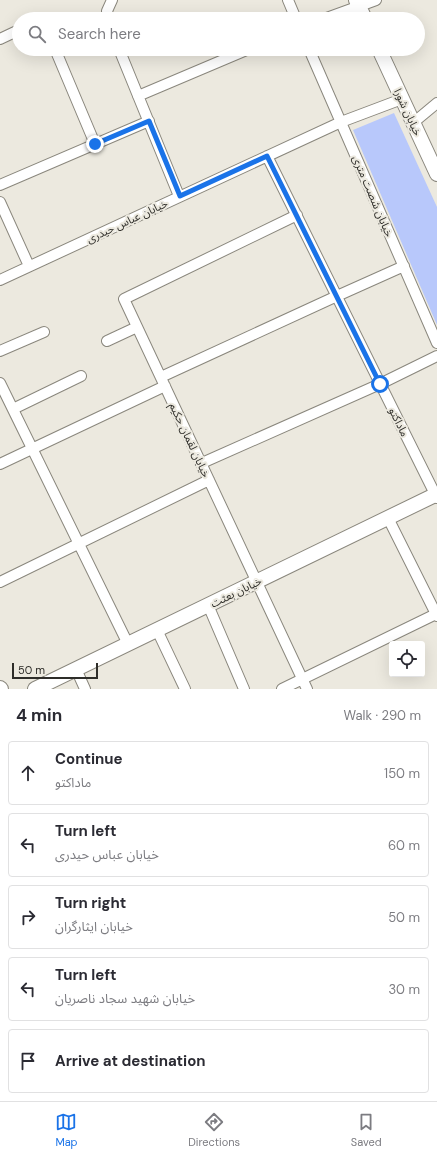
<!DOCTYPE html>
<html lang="en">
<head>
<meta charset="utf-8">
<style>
  body { margin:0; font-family:"DM Sans","Noto Sans Arabic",sans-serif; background:#f2f2f3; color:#2b2b33 }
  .controls { position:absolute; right:12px; bottom:12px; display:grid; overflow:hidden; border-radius:4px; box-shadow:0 4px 16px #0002 }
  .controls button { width:36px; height:36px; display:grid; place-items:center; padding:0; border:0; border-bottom:1px solid #e1e1e2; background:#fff; color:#2b2b33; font:20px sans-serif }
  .scale { position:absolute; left:12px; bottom:10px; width:86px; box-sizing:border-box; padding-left:4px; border:2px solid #2e2d29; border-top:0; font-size:11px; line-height:14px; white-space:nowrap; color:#2e2d29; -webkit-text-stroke:3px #ece9df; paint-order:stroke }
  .stop { position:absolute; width:12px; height:12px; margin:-9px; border:3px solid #1a73e8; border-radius:50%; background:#fff }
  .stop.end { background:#1a73e8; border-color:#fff; box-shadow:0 1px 4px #0008 }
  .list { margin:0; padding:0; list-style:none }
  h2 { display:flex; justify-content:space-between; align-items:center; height:52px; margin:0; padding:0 16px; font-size:17px }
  h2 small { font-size:13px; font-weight:400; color:#7c7c81 }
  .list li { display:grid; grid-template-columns:26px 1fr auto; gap:12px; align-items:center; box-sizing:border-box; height:64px; margin:0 8px 8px; padding:0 8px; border:1px solid #e1e1e2; border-radius:4px }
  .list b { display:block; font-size:15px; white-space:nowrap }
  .list p { margin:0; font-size:13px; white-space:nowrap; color:#7c7c81 }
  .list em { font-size:13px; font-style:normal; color:#7c7c81 }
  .icon { flex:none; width:22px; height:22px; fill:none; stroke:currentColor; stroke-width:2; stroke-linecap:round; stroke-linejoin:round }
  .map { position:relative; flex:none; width:437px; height:689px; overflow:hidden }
  .search { position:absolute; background:#fff; box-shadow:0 4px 16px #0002; left:12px; right:12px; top:12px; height:44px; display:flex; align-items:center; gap:10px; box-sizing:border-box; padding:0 14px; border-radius:22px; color:#7c7c81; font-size:15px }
  .sheet { height:412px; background:#fff }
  nav { display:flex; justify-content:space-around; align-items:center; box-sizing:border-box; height:56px; border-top:1px solid #e1e1e2; background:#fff; font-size:11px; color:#7c7c81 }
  nav a { display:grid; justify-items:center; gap:2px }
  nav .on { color:#1a73e8 }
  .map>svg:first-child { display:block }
  .green { fill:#b8c8fb }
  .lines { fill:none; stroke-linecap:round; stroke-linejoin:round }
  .street-casing { stroke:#8a877d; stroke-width:12 }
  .secondary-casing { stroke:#8a877d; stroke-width:16 }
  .street { stroke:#fff; stroke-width:10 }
  .secondary { stroke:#fff; stroke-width:14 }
  .route { stroke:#1a73e8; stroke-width:5 }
  .labels { text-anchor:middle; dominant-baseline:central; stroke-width:4; stroke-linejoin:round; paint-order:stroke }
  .street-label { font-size:11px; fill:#2e2d29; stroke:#ece9df }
</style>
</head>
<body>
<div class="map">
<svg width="437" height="689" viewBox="0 0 437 689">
  <rect width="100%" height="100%" fill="#ece9df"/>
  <path class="green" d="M394,113L437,207V325L353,130Z"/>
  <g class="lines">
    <defs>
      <path id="street" d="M288,0L296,19
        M109,19L107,11L112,0
        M324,19L376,0
        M0,39L19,30
        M55,49L95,144
        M119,49L179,196
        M309,49L437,343
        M138,96L249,49
        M413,123L437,103
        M267,156L437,498
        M0,185L149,121
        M0,202L29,266
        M297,215L124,299L307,689
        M0,280L341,122L402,99
        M107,341L137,327
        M0,351L44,332
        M161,377L337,296L404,266
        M0,383L128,644
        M13,409L81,376
        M202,463L380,384L437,356
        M0,464L165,386
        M388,518L437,616
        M0,582L209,480
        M208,605L244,689
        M157,630L185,689
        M76,669L85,689
        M282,689L436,614"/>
      <path id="secondary" d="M356,0L365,19
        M379,49L437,174
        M0,688L1,689
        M35,689L437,494"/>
    </defs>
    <use href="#street" class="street-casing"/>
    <use href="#secondary" class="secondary-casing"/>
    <use href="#street" class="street"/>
    <use href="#secondary" class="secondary"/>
  </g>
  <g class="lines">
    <path class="route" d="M95,144L149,121L180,196L267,156L380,384"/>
  </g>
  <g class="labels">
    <g class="street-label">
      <text transform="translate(408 112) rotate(65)">خیابان شورا</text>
      <text transform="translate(373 196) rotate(67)">خیابان شصت متری</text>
      <text transform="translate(127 221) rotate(-25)">خیابان عباس حیدری</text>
      <text transform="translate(399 422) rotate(64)">ماداکتو</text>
      <text transform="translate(190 440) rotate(65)">خیابان لقمان حکیم</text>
      <text transform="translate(236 592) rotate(-26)">خیابان بعثت</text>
    </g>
  </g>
</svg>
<div class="controls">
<button><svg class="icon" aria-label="locate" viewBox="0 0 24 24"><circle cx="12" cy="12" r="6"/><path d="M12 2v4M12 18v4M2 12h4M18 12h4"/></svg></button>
</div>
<div class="scale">50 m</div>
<div class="stop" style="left:380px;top:384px"></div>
<div class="stop end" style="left:95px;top:144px"></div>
<div class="search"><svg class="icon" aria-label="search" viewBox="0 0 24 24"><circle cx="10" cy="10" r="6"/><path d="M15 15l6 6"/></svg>Search here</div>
</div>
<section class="sheet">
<h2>4 min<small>Walk · 290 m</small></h2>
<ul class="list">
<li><svg class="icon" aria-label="ahead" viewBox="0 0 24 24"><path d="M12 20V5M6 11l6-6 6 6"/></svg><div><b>Continue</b><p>ماداکتو</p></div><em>150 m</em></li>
<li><svg class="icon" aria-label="left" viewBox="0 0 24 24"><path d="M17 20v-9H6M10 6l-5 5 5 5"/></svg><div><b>Turn left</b><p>خیابان عباس حیدری</p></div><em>60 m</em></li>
<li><svg class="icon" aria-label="right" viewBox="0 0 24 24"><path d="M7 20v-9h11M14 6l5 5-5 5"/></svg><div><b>Turn right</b><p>خیابان ایثارگران</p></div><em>50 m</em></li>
<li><svg class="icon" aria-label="left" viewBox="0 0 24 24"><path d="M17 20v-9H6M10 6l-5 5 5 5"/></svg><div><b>Turn left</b><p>خیابان شهید سجاد ناصریان</p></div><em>30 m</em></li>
<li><svg class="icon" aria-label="arrive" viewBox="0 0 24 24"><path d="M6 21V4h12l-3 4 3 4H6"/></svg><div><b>Arrive at destination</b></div></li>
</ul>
</section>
<nav>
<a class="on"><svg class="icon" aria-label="map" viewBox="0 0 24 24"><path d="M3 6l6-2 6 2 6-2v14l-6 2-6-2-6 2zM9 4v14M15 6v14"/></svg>Map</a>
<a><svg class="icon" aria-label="directions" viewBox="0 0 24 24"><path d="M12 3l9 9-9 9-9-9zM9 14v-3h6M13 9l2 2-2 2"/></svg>Directions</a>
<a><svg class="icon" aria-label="saved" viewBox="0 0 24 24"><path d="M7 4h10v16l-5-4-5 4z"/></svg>Saved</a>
</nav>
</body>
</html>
